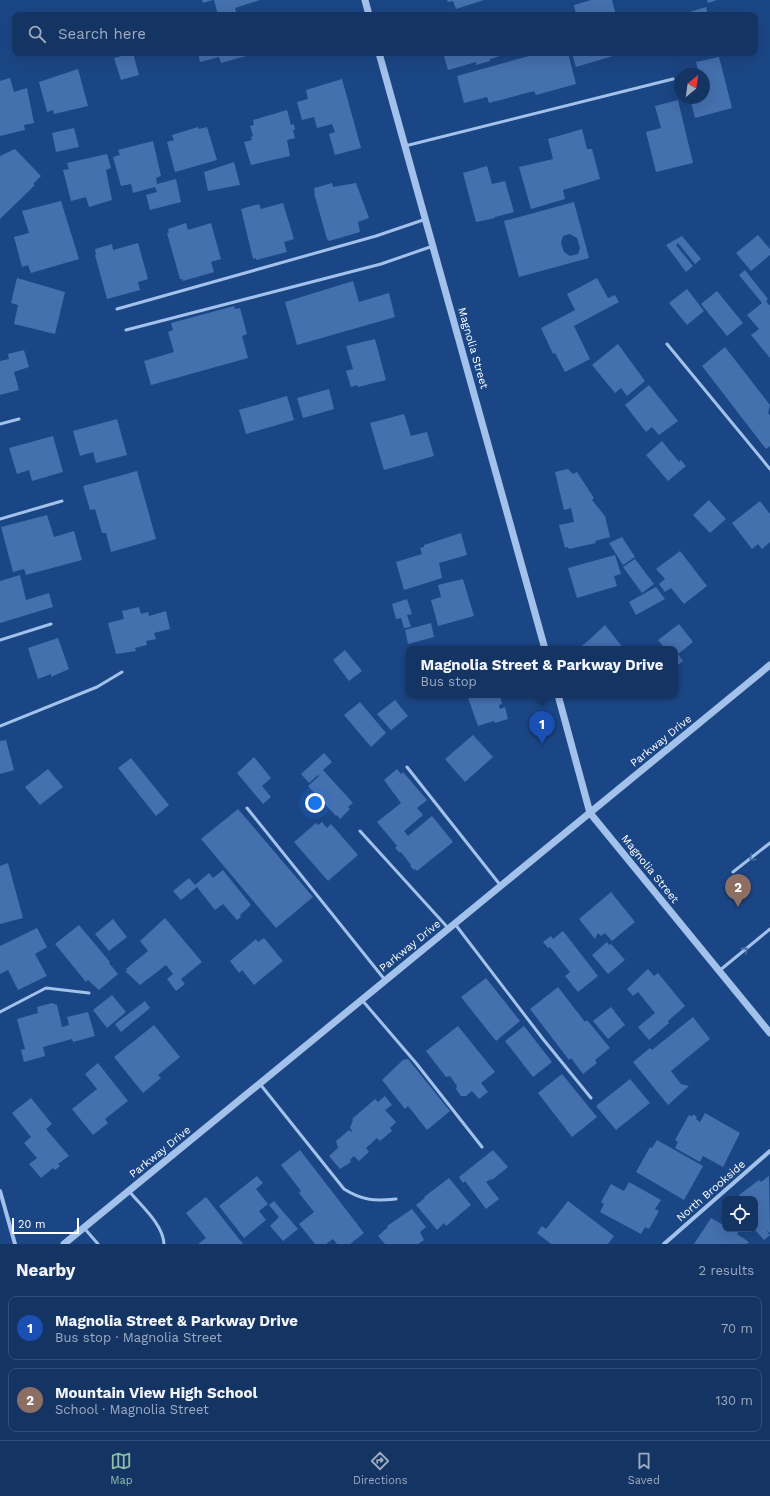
<!DOCTYPE html>
<html lang="en">
<head>
<meta charset="utf-8">
<style>
  body { margin:0; font-family:"Work Sans",sans-serif; background:#1d3c6a; color:#f1f3f6 }
  .controls { position:absolute; right:12px; bottom:12px; display:grid; overflow:hidden; border-radius:8px; box-shadow:0 4px 16px #0002 }
  .controls button { width:36px; height:36px; display:grid; place-items:center; padding:0; border:0; border-bottom:1px solid #334f78; background:#143464; color:#f1f3f6; font:20px sans-serif }
  .compass { position:absolute; left:674px; top:68px; width:36px; height:36px; border-radius:50%; background:#143464; box-shadow:0 4px 16px #0002; rotate:29deg }
  .scale { position:absolute; left:12px; bottom:10px; width:67px; box-sizing:border-box; padding-left:4px; border:2px solid #fff; border-top:0; font-size:11px; line-height:14px; white-space:nowrap; color:#fff; -webkit-text-stroke:3px #1b4685; paint-order:stroke }
  .you { position:absolute; left:315px; top:803px; width:14px; height:14px; margin:-10px; border:3px solid #fff; border-radius:50%; background:#1a73e8; box-shadow:0 0 0 6px #1a73e833 }
  .badge { display:grid; place-items:center; width:26px; height:26px; border-radius:50%; background:#8abfa5; color:#fff; font-size:13px; font-weight:700 }
  .pin { position:absolute; translate:-50% -33px; filter:drop-shadow(0 1px 2px #0008) }
  .pin::after { content:''; position:absolute; top:21px; width:14px; height:12px; background:inherit; clip-path:polygon(0 0,100% 0,50% 100%) }
  .popup { position:absolute; left:406px; top:646px; width:272px; height:52px; box-sizing:border-box; display:grid; place-content:center; border-radius:8px; background:#143464; filter:drop-shadow(0 1px 3px #0005); font-size:13px; white-space:nowrap; color:#9daabf }
  .popup b { font-size:15px; color:#f1f3f6 }
  .popup::after { content:''; position:absolute; left:50%; top:100%; margin-left:-8px; border:8px solid transparent; border-top-color:#143464 }
  .list { margin:0; padding:0; list-style:none }
  h2 { display:flex; justify-content:space-between; align-items:center; height:52px; margin:0; padding:0 16px; font-size:17px }
  h2 small { font-size:13px; font-weight:400; color:#9daabf }
  .list li { display:grid; grid-template-columns:26px 1fr auto; gap:12px; align-items:center; box-sizing:border-box; height:64px; margin:0 8px 8px; padding:0 8px; border:1px solid #334f78; border-radius:8px }
  .list b { display:block; font-size:15px; white-space:nowrap }
  .list p { margin:0; font-size:13px; white-space:nowrap; color:#9daabf }
  .list em { font-size:13px; font-style:normal; color:#9daabf }
  .icon { flex:none; width:22px; height:22px; fill:none; stroke:currentColor; stroke-width:2; stroke-linecap:round; stroke-linejoin:round }
  .map { position:relative; flex:none; width:770px; height:1244px; overflow:hidden }
  .search { position:absolute; background:#143464; box-shadow:0 4px 16px #0002; left:12px; right:12px; top:12px; height:44px; display:flex; align-items:center; gap:10px; box-sizing:border-box; padding:0 14px; border-radius:8px; color:#9daabf; font-size:15px }
  .sheet { height:196px; background:#143464 }
  nav { display:flex; justify-content:space-around; align-items:center; box-sizing:border-box; height:56px; border-top:1px solid #334f78; background:#143464; font-size:11px; color:#9daabf }
  nav a { display:grid; justify-items:center; gap:2px }
  nav .on { color:#8abfa5 }
  .map>svg:first-child { display:block }
  .building { fill:#4470ae; fill-rule:evenodd }
  .lines { fill:none; stroke-linecap:round; stroke-linejoin:round }
  .service { stroke:#a2c1eb; stroke-width:3 }
  .minor { stroke:#a2c1eb; stroke-width:4 }
  .tertiary { stroke:#a2c1eb; stroke-width:7 }
  .oneway { stroke:#4a71a9 }
  .labels { text-anchor:middle; dominant-baseline:central; stroke-width:3; stroke-linejoin:round; paint-order:stroke }
  .street-label { font-size:11px; fill:#fff; stroke:#1b4685 }
</style>
</head>
<body>
<div class="map">
<svg width="770" height="1244" viewBox="0 0 770 1244">
  <rect width="100%" height="100%" fill="#1b4685"/>
  <path class="building" d="M202,0H213L203,3Z
    M214,0H260L235,8L237,15H218Z
    M447,0H484L456,9L453,1L448,2Z
    M591,0H612L616,15H576L574,5Z
    M707,0H717L708,3Z
    M706,7L708,15H680Z
    M133,53L139,75L121,80L114,58Z
    M198,53H257L221,63L219,57L200,62Z
    M443,53H510L490,59V61L476,65V62L448,70Z
    M540,53H568L576,84L536,95L534,91L489,103L487,97L464,103L457,76Z
    M572,53H623L576,67Z
    M719,57L732,108L695,118L690,98H704V74H699L696,62Z
    M78,69L88,106L54,114L53,110L47,112L39,82Z
    M10,78L14,92L27,88L34,123L24,125L25,130L0,136V81Z
    M342,79L361,148L335,155L329,134L335,132L332,124L317,128L314,117L302,120L297,102L308,99L306,90Z
    M678,100L693,163L656,172L646,132L661,128L655,106Z
    M287,110L291,125L294,124L295,130H293L295,138L287,140L290,156L251,165L244,142L252,140L251,137L253,136L250,126L254,125L253,120Z
    M198,127L199,129L207,127L217,160L175,172L167,142L174,140L172,135Z
    M74,128L79,147L56,152L52,133Z
    M582,129L587,149H592L600,179L563,190L565,199L531,209L519,167L553,159L548,139Z
    M153,141L161,176L156,178L157,184L176,179L181,202L150,210L146,195L157,192L155,187L133,193L131,184L121,186L113,157L120,155L118,150Z
    M15,149L41,176L33,184L35,185L0,219V156Z
    M107,154L111,168L106,170L112,200L89,207L86,197L71,201L63,170L69,169L67,163Z
    M234,162L240,185L208,191L204,172Z
    M487,166L492,184L505,181L514,212L495,217V218L476,222L463,173Z
    M332,183L333,187L356,183L369,218L358,222L360,232L329,241L327,239L314,193H315L314,188Z
    M61,201L79,259L31,273L28,265L22,267L14,237L29,233L22,211Z
    M574,202L589,258L519,277L504,221ZM570,234L577,238L580,248L578,254L570,256L564,252L561,243L563,236Z
    M283,203L294,239L284,242L287,252L256,260V258L253,259L241,209L259,204L261,209Z
    M186,223L188,230L211,223L221,259L211,262L214,272L183,281L182,279H180L167,233H169L168,229Z
    M758,235L770,249V255L751,271L736,253Z
    M682,236L701,259L695,264L678,243L676,245L693,266L686,272L666,245Z
    M138,243L148,279L138,282L140,290L107,299L95,255H96L95,249L112,244L113,250Z
    M745,270L768,299L766,301L770,306V358L751,335L759,329L747,315L762,303L739,275Z
    M17,278L65,292L55,334L14,324L18,305L11,303Z
    M597,278L608,298L615,295L619,302L574,326L590,359L565,372L555,353L553,354L541,328L575,310L567,294Z
    M353,281L359,302L389,293L395,317L297,345L285,302Z
    M687,289L704,311L687,325L669,303Z
    M717,291L743,323L727,336L701,304Z
    M234,306L235,309L240,308L247,334L242,336L248,358L151,385L144,361L174,352L168,332L173,330L171,323Z
    M375,339L386,380L358,387L357,385L351,387L346,371L353,369L346,346Z
    M618,344L645,381L627,396L621,388L615,393L592,365Z
    M725,347L770,405L768,413L770,415V446L766,449L702,366Z
    M24,350L29,367L14,372L19,390L0,395V361L9,359L8,354Z
    M649,385L678,421L659,435L652,427L646,432L625,405Z
    M329,389L334,409L303,418L297,398Z
    M287,396L294,420L246,434L239,410Z
    M404,414L411,436L427,432L434,456L384,470L370,423Z
    M117,419L127,455L96,463L93,452L80,456L73,431Z
    M53,436L63,472L32,481L29,470L17,474L9,448Z
    M662,441L679,462L681,460L686,466L668,481L646,455Z
    M568,469L573,474L577,472L594,498L592,500L605,516L610,537L595,541L596,543L569,549L568,547L565,548L559,525L574,522L571,508L564,510L555,472Z
    M137,471L156,539L111,552L106,533H102L95,509L90,510L83,486Z
    M709,500L726,519L710,533L693,515Z
    M760,501L770,514V542L762,549L758,544L752,549L732,523Z
    M47,515L54,537L74,531L82,560L26,575L24,569L13,572L1,527Z
    M461,533L467,555L439,563L442,578L404,590L396,562L422,554L420,548L424,547V545Z
    M622,537L635,557L623,565L609,543Z
    M680,551L707,586L684,604L671,588L665,592L659,584L665,579L656,569Z
    M615,555L621,574L614,576L617,586L577,598L568,568Z
    M635,559L654,584L642,593L623,567Z
    M20,575L26,600L49,593L53,607L0,623V581Z
    M463,579L474,616L438,626L431,600L441,597L438,585Z
    M656,587L665,599L636,615L629,602Z
    M407,599L412,614L407,615L411,627L404,628L401,618L396,619L392,604Z
    M139,607L141,614L148,612L149,616L166,611L170,629L154,633L156,639L146,641L147,645L135,648L136,651L116,654L108,623L124,619L122,611Z
    M431,623L434,637L408,644L405,630Z
    M679,624L693,642L678,654L683,661L675,667V649H665L658,640Z
    M605,625L624,649H578L589,640Z
    M58,638L69,669L51,677V674L38,679L28,648Z
    M345,650L362,671L349,681L333,660Z
    M467,695H500L502,704L499,705L500,709L505,707L508,719L495,723L494,721L478,726Z
    M395,700L408,716L391,730L377,714Z
    M360,702L386,733L371,747L344,715Z
    M473,735L493,757L465,782L445,759Z
    M6,740L14,770L0,774V741Z
    M324,753L332,762L323,770L353,803L348,807L350,809L340,819L337,815L336,816L308,786L319,776L318,775L309,783L301,774Z
    M254,757L271,778L262,786L271,797L263,804L237,773Z
    M131,758L169,805L156,816L118,768Z
    M48,769L63,787L40,805L25,787Z
    M397,769L401,774L403,772L427,800L417,808L423,815L404,831L408,836L432,816L453,842L417,871L415,869L414,870L410,866L411,865L401,852L400,853L395,848L397,846L377,822L401,803L384,780Z
    M238,809L313,897L276,928L201,839Z
    M322,822L327,828L331,824L358,855L328,881L294,842L316,823L318,825Z
    M8,863L23,918L0,924V866Z
    M223,870L251,905L240,915L241,917L237,920L223,904L215,910L197,887L181,900L173,891L189,878L195,885L209,873L213,878Z
    M611,892L635,922L612,941L605,933L601,936L598,933L595,939L579,919Z
    M165,918L202,962L181,979L185,984L176,991L167,979L173,974L166,965L140,985L126,972L127,970L126,969L148,951L140,941Z
    M113,919L127,937L109,951L95,934Z
    M79,925L110,962L109,963L118,974L99,990L88,980L86,982L55,944Z
    M37,928L47,947L35,954L47,976L18,990L8,970L0,974V946Z
    M563,931L598,976L578,992L565,976L570,972L550,947L548,948L543,942L551,936L553,939Z
    M264,938L283,961L254,985L242,970L239,973L230,961L256,939L258,942Z
    M607,942L609,945L611,944L625,960L608,974L592,955Z
    M648,969L654,976L658,973L685,1006L668,1021L669,1023L649,1040L638,1027L655,1013L638,992L633,996L627,989Z
    M486,978L520,1021L496,1041L461,997Z
    M558,987L585,1022L587,1020L610,1048L595,1060L597,1063L583,1074L571,1058L569,1060L530,1009Z
    M112,995L126,1012L107,1028L93,1010Z
    M145,1001L150,1008L121,1032L115,1024Z
    M52,1003L57,1005L62,1027L69,1025L67,1017L88,1012L95,1036L73,1042L72,1039L43,1047L45,1056L24,1062L21,1050L25,1049L17,1019L38,1013L37,1007Z
    M611,1007L625,1025L608,1039L593,1021Z
    M693,1017L710,1039L671,1071L681,1084L689,1086L668,1105L633,1062L650,1048L652,1050Z
    M154,1025L180,1057L158,1075L161,1078L143,1093L114,1057Z
    M458,1026L495,1072L481,1083L488,1092L479,1099L472,1091L466,1096H461L456,1089L457,1086L450,1076L446,1077L426,1051Z
    M524,1026L552,1062L533,1077L505,1041Z
    M408,1059L450,1111L427,1130L408,1106L405,1109L382,1080L403,1060Z
    M98,1063L128,1101L105,1119L108,1123L93,1135L72,1109L97,1089L85,1074Z
    M562,1074L597,1117L572,1137L538,1093Z
    M630,1079L650,1103L616,1130L596,1106Z
    M385,1096L392,1105L385,1110L396,1122L390,1128L392,1131L380,1141L377,1138L366,1148L369,1152L359,1161L354,1156L350,1160L351,1162L340,1169L329,1156L338,1148L336,1141L349,1130L351,1132L352,1131L350,1128L353,1120L352,1119L375,1099L378,1102Z
    M31,1098L52,1124L46,1129L69,1156L58,1164L60,1166L55,1170L53,1168L41,1178L29,1164L37,1158L24,1143L31,1137L12,1113Z
    M705,1113L740,1133L723,1167L703,1156L700,1162L675,1148L678,1142L675,1140L689,1115L692,1117L693,1114L697,1117L696,1119L700,1122Z
    M657,1140L703,1166L684,1200L636,1172L650,1147L652,1148Z
    M300,1150L364,1233L350,1244H337L333,1239L326,1244H315L299,1224L314,1212L299,1193L301,1191L281,1165Z
    M493,1150L508,1167L492,1180L491,1179L486,1182L499,1199L486,1209L465,1181L463,1183L459,1177Z
    M257,1176L263,1183L256,1189L268,1204L259,1211L266,1220L244,1238L219,1206Z
    M769,1176L770,1233L766,1230L770,1235L764,1240L755,1230V1199H740L741,1198L739,1195L759,1180L761,1182Z
    M449,1178L471,1205L446,1226L444,1223L437,1230L416,1205L425,1198L424,1197Z
    M629,1182L661,1200L655,1209L659,1211L649,1229L645,1227L641,1234L600,1212L604,1204L601,1202L611,1184L624,1191Z
    M206,1197L243,1244H198L206,1238L186,1213Z
    M274,1201L298,1229L283,1241L270,1226L279,1217L269,1205Z
    M568,1201L614,1236L608,1244H551L537,1233L542,1226L546,1229Z
    M412,1209L426,1227L420,1232L424,1240L418,1244H385L378,1236L388,1227L387,1226Z
    M711,1218L725,1226V1229H741L737,1234L749,1242L747,1244H694Z"/>
  <g class="lines">
    <path class="service" d="M405,146L673,79
      M117,309L376,236L426,219
      M126,330L381,264L433,246
      M667,344L770,469
      M0,424L19,419
      M0,519L62,501
      M0,640L51,624
      M0,726L97,687L122,672
      M407,767L501,886
      M247,808L385,980
      M360,831L449,929
      M733,872L770,843
      M455,924L543,1039L591,1098
      M719,971L770,929
      M362,1000L416,1063L482,1147
      M0,1012L46,988L89,993
      M260,1084L344,1189C363,1201 375,1201 396,1199
      M129,1191C141,1206 163,1224 164,1244
      M85,1229L98,1244"/>
    <path class="minor" d="M0,1191L15,1244
      M664,1244L770,1151"/>
    <path class="tertiary" d="M365,0L369,15
      M379,53L545,649
      M558,695L590,813L770,1033
      M64,1244L770,665"/>
  </g>
  <defs><path id="oneway-chevron" d="M-2-3.5L2.5 0L-2 3.5" fill="none" stroke-width="1.6" stroke-linecap="round" stroke-linejoin="round"/></defs>
  <g class="oneway">
    <use href="#oneway-chevron" transform="translate(752 858) rotate(141)"/>
    <use href="#oneway-chevron" transform="translate(745 950) rotate(-40)"/>
  </g>
  <g class="labels">
    <g class="street-label">
      <text transform="translate(473 348) rotate(74)">Magnolia Street</text>
      <text transform="translate(661 741) rotate(-39)">Parkway Drive</text>
      <text transform="translate(650 869) rotate(51)">Magnolia Street</text>
      <text transform="translate(410 946) rotate(-39)">Parkway Drive</text>
      <text transform="translate(160 1152) rotate(-39)">Parkway Drive</text>
      <text transform="translate(711 1191) rotate(-41)">North Brookside</text>
    </g>
  </g>
</svg>
<div class="controls">
<button><svg class="icon" aria-label="locate" viewBox="0 0 24 24"><circle cx="12" cy="12" r="6"/><path d="M12 2v4M12 18v4M2 12h4M18 12h4"/></svg></button>
</div>
<svg class="compass" viewBox="-18 -18 36 36"><path d="M0-13l5 13h-10z" fill="#e53935"/><path d="M0 13l5-13h-10z" fill="#9daabf"/></svg>
<div class="scale">20 m</div>
<div class="you"></div>
<div class="pin badge" style="left:542px;top:744px;background:#1a4fb4">1</div>
<div class="popup"><b>Magnolia Street &amp; Parkway Drive</b>Bus stop</div>
<div class="pin badge" style="left:738px;top:907px;background:#8d6e63">2</div>
<div class="search"><svg class="icon" aria-label="search" viewBox="0 0 24 24"><circle cx="10" cy="10" r="6"/><path d="M15 15l6 6"/></svg>Search here</div>
</div>
<section class="sheet">
<h2>Nearby<small>2 results</small></h2>
<ul class="list">
<li><span class="badge" style="background:#1a4fb4">1</span><div><b>Magnolia Street &amp; Parkway Drive</b><p>Bus stop · Magnolia Street</p></div><em>70 m</em></li>
<li><span class="badge" style="background:#8d6e63">2</span><div><b>Mountain View High School</b><p>School · Magnolia Street</p></div><em>130 m</em></li>
</ul>
</section>
<nav>
<a class="on"><svg class="icon" aria-label="map" viewBox="0 0 24 24"><path d="M3 6l6-2 6 2 6-2v14l-6 2-6-2-6 2zM9 4v14M15 6v14"/></svg>Map</a>
<a><svg class="icon" aria-label="directions" viewBox="0 0 24 24"><path d="M12 3l9 9-9 9-9-9zM9 14v-3h6M13 9l2 2-2 2"/></svg>Directions</a>
<a><svg class="icon" aria-label="saved" viewBox="0 0 24 24"><path d="M7 4h10v16l-5-4-5 4z"/></svg>Saved</a>
</nav>
</body>
</html>
